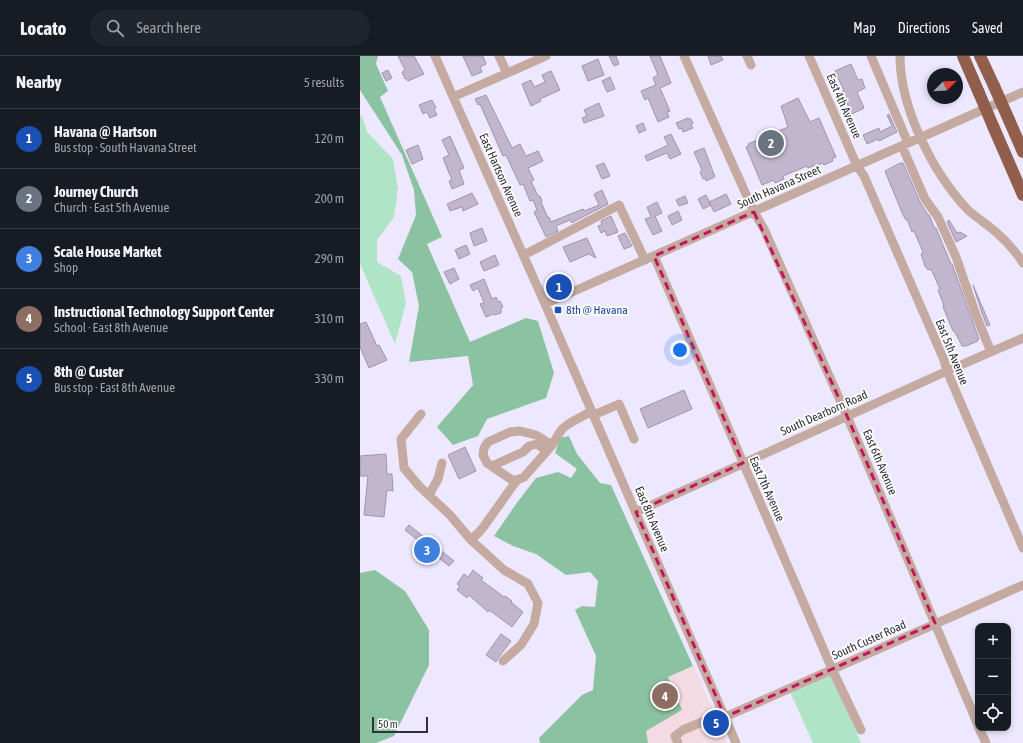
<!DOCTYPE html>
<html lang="en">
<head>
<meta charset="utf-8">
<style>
  body { margin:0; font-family:"Asap Condensed",sans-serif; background:#20242c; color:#f1f3f6 }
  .controls { position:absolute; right:12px; bottom:12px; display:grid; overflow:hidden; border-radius:8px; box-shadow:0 2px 6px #0003 }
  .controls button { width:36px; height:36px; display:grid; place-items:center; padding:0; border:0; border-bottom:1px solid #363941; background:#171b24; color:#f1f3f6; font:20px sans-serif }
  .compass { position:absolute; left:567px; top:12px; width:36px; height:36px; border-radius:50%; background:#171b24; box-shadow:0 2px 6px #0003; rotate:66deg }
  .scale { position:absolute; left:12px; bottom:10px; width:56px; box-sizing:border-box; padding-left:4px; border:2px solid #312f3a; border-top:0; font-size:11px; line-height:14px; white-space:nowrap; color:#312f3a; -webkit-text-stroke:3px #fff; paint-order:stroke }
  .you { position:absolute; left:320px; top:294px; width:14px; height:14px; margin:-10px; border:3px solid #fff; border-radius:50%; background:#1a73e8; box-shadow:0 0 0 6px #1a73e833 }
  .badge { display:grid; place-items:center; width:26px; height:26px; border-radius:50%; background:#8f7419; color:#fff; font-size:13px; font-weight:700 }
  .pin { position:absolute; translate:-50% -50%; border:2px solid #fff; box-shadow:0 1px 4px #0006 }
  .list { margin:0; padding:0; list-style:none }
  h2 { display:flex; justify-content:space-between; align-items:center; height:52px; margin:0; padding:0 16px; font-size:17px }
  h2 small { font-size:13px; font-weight:400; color:#9ea1a6 }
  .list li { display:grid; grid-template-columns:26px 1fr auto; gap:12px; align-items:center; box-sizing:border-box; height:60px; padding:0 16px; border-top:1px solid #363941 }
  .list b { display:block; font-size:15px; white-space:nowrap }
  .list p { margin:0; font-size:13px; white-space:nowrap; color:#9ea1a6 }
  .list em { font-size:13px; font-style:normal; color:#9ea1a6 }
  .icon { flex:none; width:22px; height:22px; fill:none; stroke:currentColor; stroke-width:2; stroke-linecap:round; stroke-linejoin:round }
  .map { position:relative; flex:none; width:663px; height:687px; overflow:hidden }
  header { display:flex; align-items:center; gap:24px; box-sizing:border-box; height:56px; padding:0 20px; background:#171b24; border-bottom:1px solid #363941 }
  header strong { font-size:19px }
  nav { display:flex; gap:22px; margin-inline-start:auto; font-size:14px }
  .search { width:280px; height:36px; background:#20242c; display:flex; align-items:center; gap:10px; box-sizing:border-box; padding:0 14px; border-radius:22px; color:#9ea1a6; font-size:15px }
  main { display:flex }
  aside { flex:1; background:#171b24 }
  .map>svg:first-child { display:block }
  .education { fill:#f4dae2 }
  .green { fill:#b0e4c6 }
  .forest { fill:#8bc2a2 }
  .building { fill:#c2b6cf; stroke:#a094ad }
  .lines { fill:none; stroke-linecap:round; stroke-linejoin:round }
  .minor { stroke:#c4aaa1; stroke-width:9 }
  .highway { stroke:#925e4c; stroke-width:12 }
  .highway-bridge { stroke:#925e4c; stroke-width:12 }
  .marked { fill:none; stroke:#c2185b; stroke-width:3; stroke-dasharray:8 5; stroke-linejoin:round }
  .transit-dot { fill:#1a4fb4; stroke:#fff; stroke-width:1.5 }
  .labels { text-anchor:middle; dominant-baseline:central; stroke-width:3.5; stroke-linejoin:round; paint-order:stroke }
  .street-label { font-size:12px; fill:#312f3a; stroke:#fff }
  .transit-label { font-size:12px; fill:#164399; stroke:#fff; text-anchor:start }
</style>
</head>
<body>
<header>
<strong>Locato</strong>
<div class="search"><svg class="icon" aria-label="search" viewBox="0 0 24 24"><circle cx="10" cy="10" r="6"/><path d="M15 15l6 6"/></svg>Search here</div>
<nav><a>Map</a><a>Directions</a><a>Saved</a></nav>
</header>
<main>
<aside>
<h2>Nearby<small>5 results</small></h2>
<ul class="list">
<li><span class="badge" style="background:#1a4fb4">1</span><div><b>Havana @ Hartson</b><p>Bus stop · South Havana Street</p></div><em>120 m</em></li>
<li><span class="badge" style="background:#6b7280">2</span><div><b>Journey Church</b><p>Church · East 5th Avenue</p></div><em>200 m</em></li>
<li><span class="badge" style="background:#3f7fe0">3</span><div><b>Scale House Market</b><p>Shop</p></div><em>290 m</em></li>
<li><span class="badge" style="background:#8d6e63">4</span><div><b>Instructional Technology Support Center</b><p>School · East 8th Avenue</p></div><em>310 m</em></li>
<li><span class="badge" style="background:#1a4fb4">5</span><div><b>8th @ Custer</b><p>Bus stop · East 8th Avenue</p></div><em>330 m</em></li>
</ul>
</aside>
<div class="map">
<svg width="663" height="687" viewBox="0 0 663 687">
  <rect width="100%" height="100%" fill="#ede8ff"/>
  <path class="education" d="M334,610L367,687H233L221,659Z"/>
  <path class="green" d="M0,59L3,62L7,76L33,103L38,132L34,161L17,184V206L41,220L46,247L35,288L0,208Z
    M472,617L501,687H453L430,636Z"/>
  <path class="forest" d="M0,0H18L16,8L28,35L20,41L82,181L67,188L110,286L166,262L178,265L194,317L186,342L127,363L118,380L93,389L77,371L113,329L108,300L49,306L59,250L52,216L38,203L56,159L54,134L42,99L0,34Z
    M209,380L217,398L240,427L251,429L333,610L308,621L322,654L286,675L288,687H180L179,682L222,639L233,634L236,600L215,554L222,550L235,551L238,525L230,516L206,519L176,498L153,490L134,480L156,448L176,422L198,416L211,422L217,413L195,397L200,382Z
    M15,514L45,535L69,574V609L34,680L16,687H0V517Z"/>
  <path class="building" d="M38,0H54L64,18L48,25L46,22L45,23L42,16L45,14Z
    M103,0H123L126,8L120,11L122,16L112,20Z
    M249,0H256L259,8L254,10Z
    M290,0H300L311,27L300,32L310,55L307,56L309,61L298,66L288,42L285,44L281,35L296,29L293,22L298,19Z
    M348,0H361L363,4L351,9Z
    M238,3L244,19L228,25L222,10Z
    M491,8L498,24L502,23L505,32L497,36L504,52L492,58L482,36L484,35L475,15Z
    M28,14L32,22L26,25L22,17Z
    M191,15L200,34L180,43L181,45L171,50L162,28L171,24L174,31L185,26L182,19Z
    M250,21L255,33L247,36L242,25Z
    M126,39L152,92L160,88L166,100L178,95L183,105L168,112L174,124L171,125L178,140H180L182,145L181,146L188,162L189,161L191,166L223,153L224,155L239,149L234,138L242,134L248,148L215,165L212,167L210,164L196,170L198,175L186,181L174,156L177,154L173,144L170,145L163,128L160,129L146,99L143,100L120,48L118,49L115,43Z
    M438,42L450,66L459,62L476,101L472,103L473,105L464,109L463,107L459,109V108L448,112L447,110L423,120L424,123L415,127L414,124L402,129L386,91L389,90L388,88L428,71L421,50Z
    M72,44L76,52L74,53L77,59L70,62L67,56L63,58L59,49Z
    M239,47L244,60L224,67L222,62L227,60L224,54Z
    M529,58L537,76L519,85L518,83L507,88L503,79L519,72L520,76L532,70L527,59Z
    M328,62V63L330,62L333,67L331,68L333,72L323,76L322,72L319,73L316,67Z
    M283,67L286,74L279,77L276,70Z
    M311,78L321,98L310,103L307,97L287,105L285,100L308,89L304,81Z
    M90,80L104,112L99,114L104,128L92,133L89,125L92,124L83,102L89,99L82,84Z
    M58,89L63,103L52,108L46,94Z
    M344,92L355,121L346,125L345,122L343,123L340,116L342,114L334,96Z
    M244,107L250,120L242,123L236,110Z
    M540,107H543L560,146L568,159H569L575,173L576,172L591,208H592L619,283L617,284L618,285L606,290H602L596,278L594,275H593L583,251H584L583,247L578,234L580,233L571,213L568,214L565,210L561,198L563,196L554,175L552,176L547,163L546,164L543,159L525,115Z
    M112,137L118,148L103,155L102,151L90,155L87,148Z
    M366,138L371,148L354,156L349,146Z
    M346,139L351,149L343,153L338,143Z
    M325,140L328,147L319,150L316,144Z
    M297,146L302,157L295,160L302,175L293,179L285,163L291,161L287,151Z
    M318,155L322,164L312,169L308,160Z
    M251,160L258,176L247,180L245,175L241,177L238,170L242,169L241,165Z
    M589,164L597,177L600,176L607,180L596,186L587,166Z
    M122,172L127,185L114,190L110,177Z
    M265,177L272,190L264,193L258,180Z
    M227,182L236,202L229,198L210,206L203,191Z
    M106,189L110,198L99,203L95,194Z
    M135,199L139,209L124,215L120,206Z
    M94,212L99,223L90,228L84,216Z
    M124,223L132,243L136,241L138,246L140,245L143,251L141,252V257L135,259L134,258L126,261L120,248L124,247L118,232L113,235L110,229Z
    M613,229L630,269L627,270L622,257Z
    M6,266L17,290L19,289L27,304L9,312L0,291V268Z
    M324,334L332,353L288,372L280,353Z
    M105,391L116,415L99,423L88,399Z
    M26,398L27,418H32L33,435L27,434L24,461L4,459L8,420H0V400Z
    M49,469L94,505L89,510L45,474Z
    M113,514L123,522L121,524L144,541L145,540L152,545L151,546L163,556L152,571L129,554L128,556L109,539L107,542L97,534L100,530L97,528L104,518L108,521Z
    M141,578L151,585L139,601L136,606L126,599Z"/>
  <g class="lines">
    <path class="minor" d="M75,0L185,248L376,687
      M139,0L147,17
      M324,0L394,156L404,173L487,360L618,669
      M387,0L391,9
      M449,0L497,110L504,120L584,304L587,315L663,492
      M511,0L548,87
      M540,0C540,52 573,117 608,154C617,162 628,169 637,177C647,186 656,196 663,207
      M93,41L186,0
      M542,90L565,143L578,161L596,201L616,259L631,296
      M164,199L259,149L285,204
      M294,200L472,613L501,674
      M185,248L663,36
      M61,358L41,383L44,412L59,430L90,459L111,484
      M234,359L259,348L274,383
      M192,389L176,379L160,375L150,376L128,386L124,392L123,399L127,407L152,424H157L164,421L187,395L192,389L202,373L210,367L232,355
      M132,410L163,396L169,390L177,388L187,395
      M69,439L78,423L82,407
      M276,456L587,315L663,282
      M143,605L161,589L174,568L178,547L168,528L144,514L111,484L122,473L157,424
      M365,661L663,529
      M619,672L626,687
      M318,687L315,680L323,674L363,657"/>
    <path class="highway" d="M603,0L619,37
      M620,0L634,30
      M649,64L663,96
      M633,70L663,139"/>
    <path class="highway-bridge" d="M634,30L649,64
      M619,37L633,70"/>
  </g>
  <path class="marked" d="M394,156L487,360L575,567L365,661L276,456L383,407L294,200Z"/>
  <rect class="transit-dot" x="194" y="250" width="8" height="8" rx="2"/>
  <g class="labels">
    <g class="street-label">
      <text transform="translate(484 50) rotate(66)">East 4th Avenue</text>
      <text transform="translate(141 119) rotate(66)">East Hartson Avenue</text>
      <text transform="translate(419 131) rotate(-24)">South Havana Street</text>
      <text transform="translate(592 296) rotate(68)">East 5th Avenue</text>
      <text transform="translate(464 357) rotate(-24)">South Dearborn Road</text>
      <text transform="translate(520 406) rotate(67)">East 6th Avenue</text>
      <text transform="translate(407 433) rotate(66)">East 7th Avenue</text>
      <text transform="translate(292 463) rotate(67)">East 8th Avenue</text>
      <text transform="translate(509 584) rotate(-24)">South Custer Road</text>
    </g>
    <g class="transit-label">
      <text x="206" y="254">8th @ Havana</text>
    </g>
  </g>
</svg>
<div class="controls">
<button>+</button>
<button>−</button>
<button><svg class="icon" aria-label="locate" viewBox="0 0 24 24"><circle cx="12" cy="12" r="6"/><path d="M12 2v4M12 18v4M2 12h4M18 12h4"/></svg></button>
</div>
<svg class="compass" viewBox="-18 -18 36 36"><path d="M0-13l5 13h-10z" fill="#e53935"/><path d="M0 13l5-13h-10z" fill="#9ea1a6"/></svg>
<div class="scale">50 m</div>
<div class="you"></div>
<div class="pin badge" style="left:199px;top:231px;background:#1a4fb4">1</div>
<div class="pin badge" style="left:411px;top:87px;background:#6b7280">2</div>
<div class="pin badge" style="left:67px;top:494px;background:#3f7fe0">3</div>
<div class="pin badge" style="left:305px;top:640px;background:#8d6e63">4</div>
<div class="pin badge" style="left:356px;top:667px;background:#1a4fb4">5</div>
</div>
</main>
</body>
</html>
